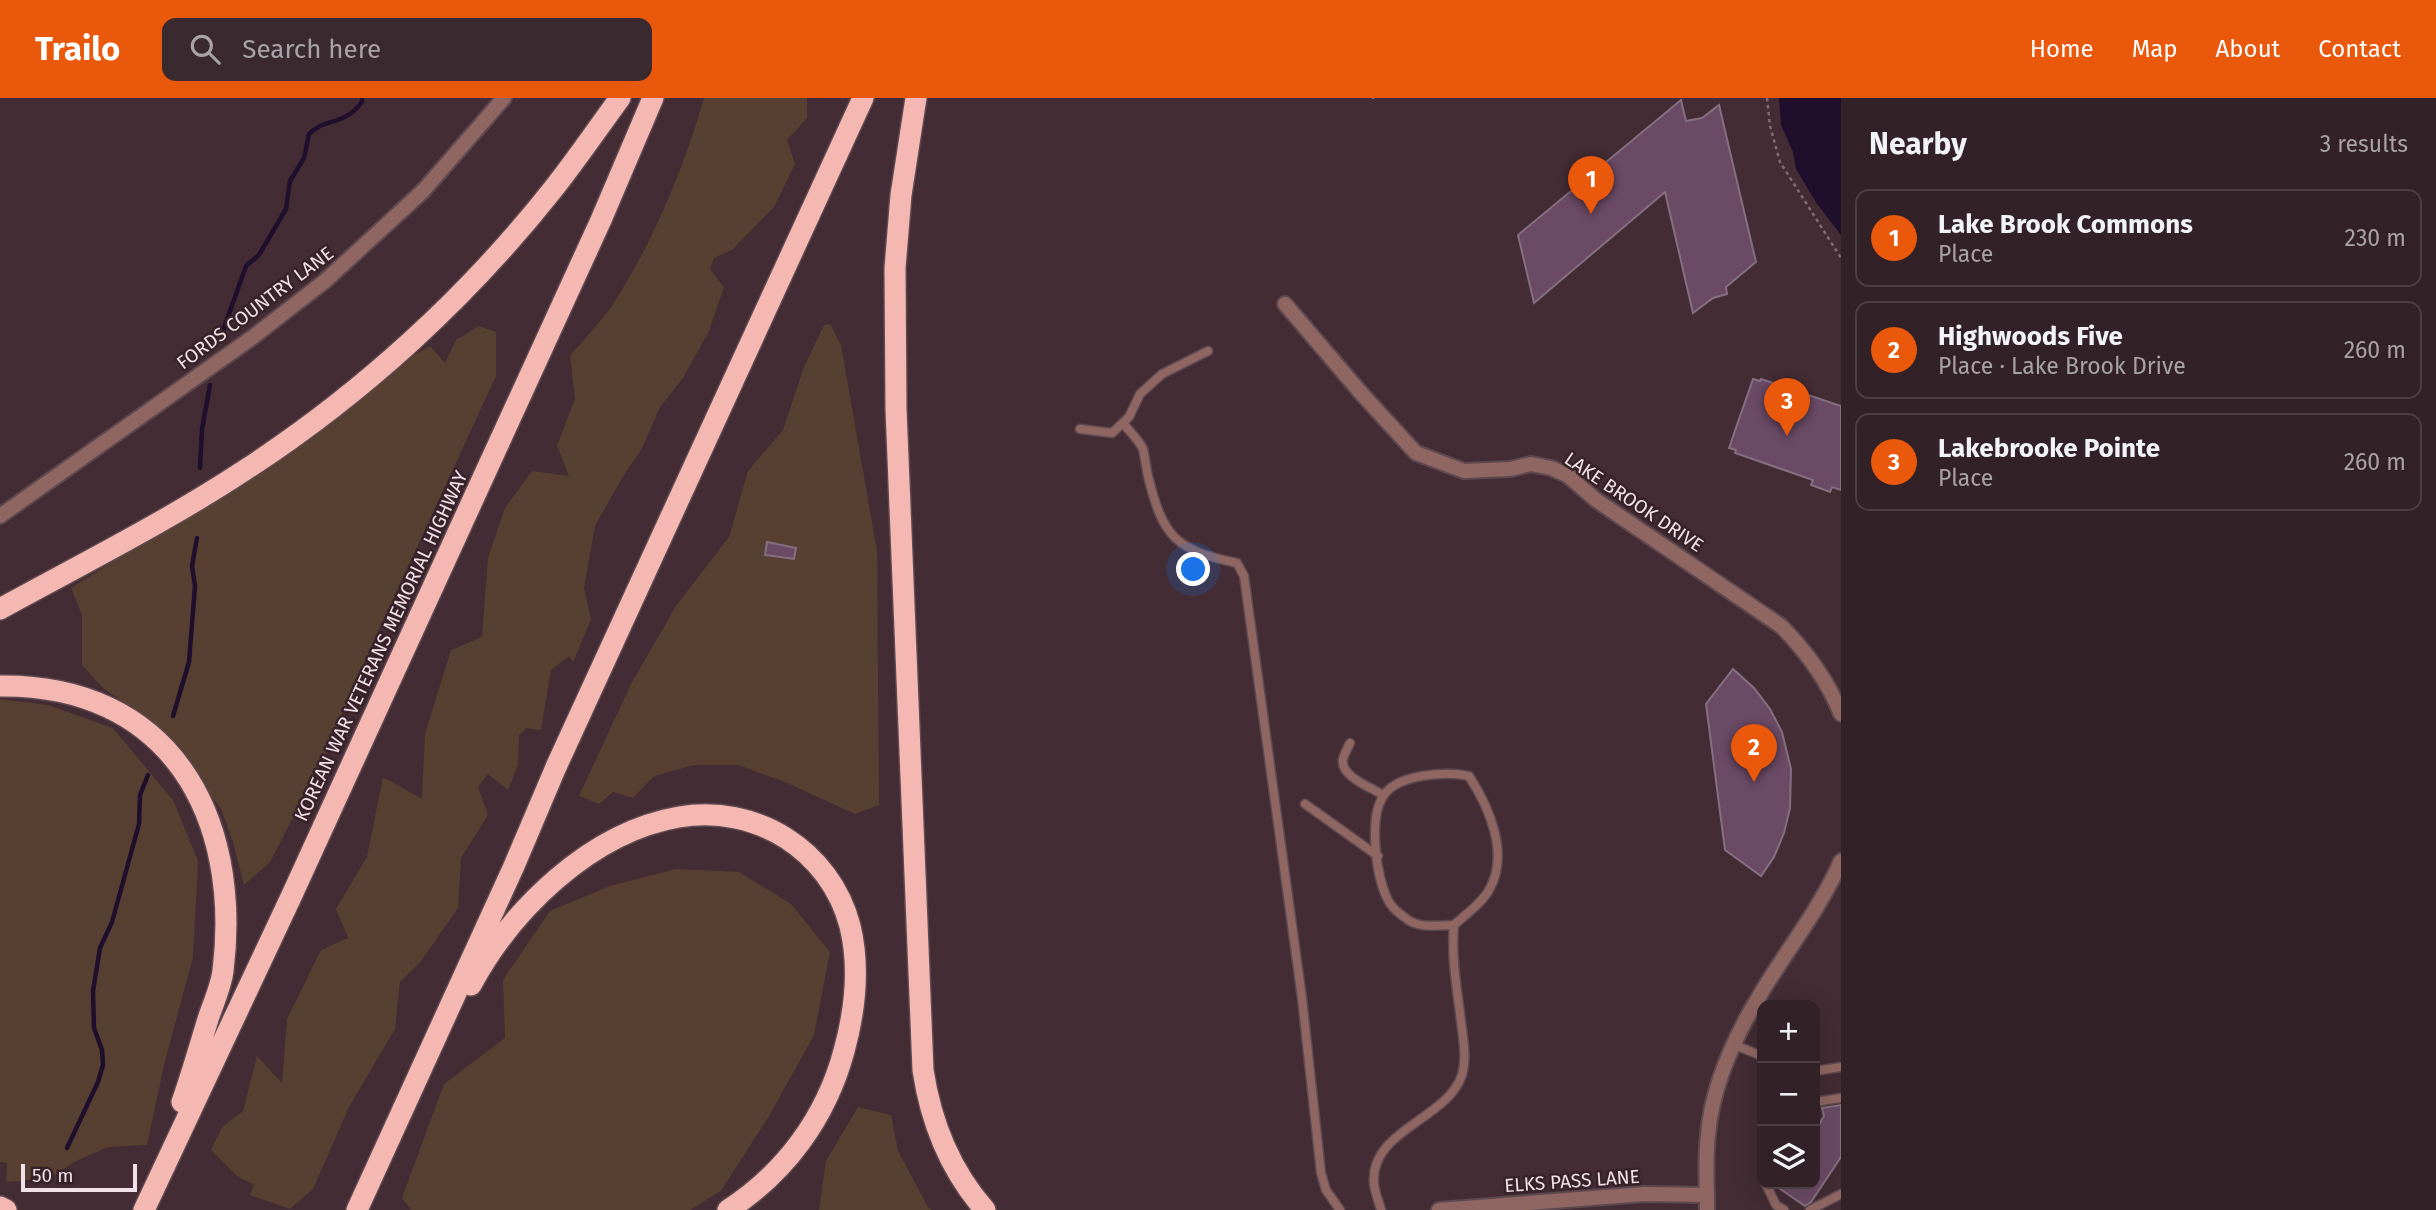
<!DOCTYPE html>
<html lang="en">
<head>
<meta charset="utf-8">
<style>
  body { margin:0; font-family:"Fira Sans",sans-serif; background:#3a292e; color:#f1f3f6 }
  .controls { position:absolute; right:21px; bottom:21px; display:grid; overflow:hidden; border-radius:14px; box-shadow:0 7px 28px #0002 }
  .controls button { width:63px; height:63px; display:grid; place-items:center; padding:0; border:0; border-bottom:2px solid #4d3e43; background:#322126; color:#f1f3f6; font:35px sans-serif }
  .scale { position:absolute; left:21px; bottom:18px; width:116px; box-sizing:border-box; padding-left:7px; border:4px solid #f1e1e6; border-top:0; font-size:19px; line-height:24px; white-space:nowrap; color:#f1e1e6; -webkit-text-stroke:5px #382229; paint-order:stroke }
  .you { position:absolute; left:1194px; top:472px; width:24px; height:24px; margin:-18px; border:5px solid #fff; border-radius:50%; background:#1a73e8; box-shadow:0 0 0 10px #1a73e833 }
  .badge { display:grid; place-items:center; width:46px; height:46px; border-radius:50%; background:#ea580c; color:#fff; font-size:23px; font-weight:700 }
  .pin { position:absolute; translate:-50% -58px; filter:drop-shadow(0 2px 4px #0008) }
  .pin::after { content:''; position:absolute; top:37px; width:24px; height:21px; background:inherit; clip-path:polygon(0 0,100% 0,50% 100%) }
  .list { margin:0; padding:0; list-style:none }
  h2 { display:flex; justify-content:space-between; align-items:center; height:91px; margin:0; padding:0 28px; font-size:30px }
  h2 small { font-size:23px; font-weight:400; color:#a8a3a7 }
  .list li { display:grid; grid-template-columns:46px 1fr auto; gap:21px; align-items:center; box-sizing:border-box; height:98px; margin:0 14px 14px; padding:0 14px; border:2px solid #4d3e43; border-radius:14px }
  .list b { display:block; font-size:26px; white-space:nowrap }
  .list p { margin:0; font-size:23px; white-space:nowrap; color:#a8a3a7 }
  .list em { font-size:23px; font-style:normal; color:#a8a3a7 }
  .icon { flex:none; width:38px; height:38px; fill:none; stroke:currentColor; stroke-width:2; stroke-linecap:round; stroke-linejoin:round }
  .map { position:relative; flex:none; width:1841px; height:1112px; overflow:hidden }
  header { display:flex; align-items:center; gap:42px; box-sizing:border-box; height:98px; padding:0 35px; background:#ea580c; color:#fff }
  header strong { font-size:33px }
  nav { display:flex; gap:38px; margin-inline-start:auto; font-size:24px }
  .search { width:490px; height:63px; background:#3a292e; display:flex; align-items:center; gap:18px; box-sizing:border-box; padding:0 24px; border-radius:14px; color:#a8a3a7; font-size:26px }
  main { display:flex }
  aside { flex:1; background:#322126 }
  .map>svg:first-child { display:block }
  .green { fill:#574032 }
  .water { fill:#1f0f2d }
  .lines { fill:none; stroke-linecap:round; stroke-linejoin:round }
  .stream { stroke:#1f0f2d; stroke-width:4.5 }
  .building { fill:#6a4a65; stroke:#847080; stroke-width:2 }
  .service-casing { stroke:#5f4950; stroke-width:11 }
  .minor-casing { stroke:#5f4950; stroke-width:18 }
  .motorway-casing { stroke:#5f4950; stroke-width:24 }
  .path { stroke:#816c72; stroke-width:2.5; stroke-dasharray:3.5 3.5; stroke-linecap:butt }
  .service { stroke:#8f6662; stroke-width:8 }
  .minor { stroke:#8f6662; stroke-width:14 }
  .motorway { stroke:#f4b7b1; stroke-width:21 }
  .labels { text-anchor:middle; dominant-baseline:central; stroke-width:5; stroke-linejoin:round; paint-order:stroke }
  .street-label { font-size:19px; fill:#f1e1e6; stroke:#382229 }
</style>
</head>
<body>
<header>
<strong>Trailo</strong>
<div class="search"><svg class="icon" aria-label="search" viewBox="0 0 24 24"><circle cx="10" cy="10" r="6"/><path d="M15 15l6 6"/></svg>Search here</div>
<nav><a>Home</a><a>Map</a><a>About</a><a>Contact</a></nav>
</header>
<main>
<div class="map">
<svg width="1841" height="1112" viewBox="0 0 1841 1112">
  <rect width="100%" height="100%" fill="#432c33"/>
  <path class="green" d="M704,0H807V20L787,42L795,66L774,109L732,152L714,160L710,171L724,189L709,233L683,280L660,309L641,352L625,375L595,428L584,490L591,521L573,564L569,558L551,572L541,632L526,630L519,637L518,667L508,692L488,676L478,689L488,717L461,760L458,810L421,863L400,884L395,931L349,1009L313,1091L290,1111L250,1097L254,1087L237,1078L211,1052L222,1029L243,1013L257,958L282,985L287,921L321,852L348,840L336,811L367,759L383,679L422,701L425,636L451,552L482,539L488,460L505,410L532,373L569,378L557,348L575,301L570,258C584,241 600,225 612,208C653,144 683,73 704,0Z
    M830,226L841,247L877,453L879,707L855,716L785,684L738,667H694L654,678L633,700L613,694L599,706L579,698L631,586L676,508L729,439L748,373L783,332L804,269L824,227Z
    M479,228L496,234V278L375,540L323,661L270,764L244,787L233,744L222,713L187,662L150,622L104,591L82,567V517L71,490L231,390L399,266L430,248L445,265L456,242Z
    M0,601L48,607L113,630L173,702L198,763L193,859L164,967L147,1047L108,1049L76,1063L50,1080L6,1084L7,1065L0,1064Z
    M676,771L739,774L791,806L830,854L814,937L769,1018L721,1093L690,1112H411L402,1100L444,986L505,940L503,882L550,813L610,788Z
    M858,1009L891,1017L898,1053L928,1109L932,1112H819L826,1063Z"/>
  <path class="water" d="M1779,0H1841V137L1817,106L1796,71L1793,54L1781,27Z"/>
  <g class="lines">
    <path class="stream" d="M220,241L246,168L259,157L286,111L290,83L304,60L309,36C326,19 343,29 362,4V0
      M200,370L202,331L210,287
      M173,618L189,564L195,488L192,468L197,440
      M67,1050L98,984L103,967L102,952L94,930L93,893L100,850L112,824L139,726L140,697L148,677"/>
  </g>
  <path class="building" d="M1681,2L1686,23L1702,20L1719,7L1756,164L1726,189L1727,196L1713,200L1693,215L1665,94L1534,205L1518,137Z
    M1753,281L1760,283L1761,281L1841,308V392L1832,389L1830,394L1811,387L1813,382L1735,355L1736,352L1729,350Z
    M767,444L796,450L794,461L765,457Z
    M1733,571L1754,590L1770,611L1782,634L1791,671L1790,710L1784,735L1774,759L1761,778L1725,752L1706,606Z
    M1841,1007V1059L1811,1104L1805,1108L1773,1086H1815V1033L1824,1018L1822,1010Z"/>
  <g class="lines">
    <defs>
      <path id="service" d="M1123,325C1129,333 1139,342 1143,351C1145,359 1146,369 1148,378C1163,439 1175,452 1237,465L1244,478L1302,900L1321,1075L1326,1092L1340,1112
        M1080,331L1112,335L1129,319L1140,296L1162,276L1208,253
        M1350,645C1348,650 1344,656 1343,661C1340,679 1371,689 1383,697
        M1305,706L1378,758
        M1735,947L1762,958
        M1815,973L1841,969
        M1815,1004L1841,1000
        M1766,1086L1776,1107L1784,1112
        M1381,1112C1379,1104 1375,1095 1374,1086C1369,1032 1447,1022 1462,977C1467,960 1463,941 1461,923C1457,891 1451,859 1454,827C1465,817 1482,805 1489,792C1510,756 1489,709 1469,678C1447,673 1398,676 1384,697C1368,719 1376,779 1388,802C1391,809 1401,817 1407,821C1419,831 1439,827 1454,827
        M1810,1112L1841,1096"/>
      <path id="minor" d="M1285,206L1361,295L1416,355L1464,373L1510,371L1531,366L1551,370L1567,377L1596,402L1781,528C1807,554 1827,581 1841,616
        M0,418L253,239L325,183L423,93L504,0
        M1439,1112L1644,1096L1707,1097
        M1707,1112C1707,1087 1705,1062 1708,1037C1712,987 1737,934 1763,892C1789,849 1821,809 1841,763"/>
      <path id="motorway" d="M916,0L901,97L895,170L896,311L923,972C931,1025 950,1072 985,1112
        M0,511C82,466 166,424 245,372C362,296 468,199 554,90C577,61 598,30 620,0
        M0,588C169,586 242,717 223,873C221,888 214,904 209,918C200,947 192,976 182,1004
        M471,887C512,811 591,734 679,719C756,706 830,752 850,828C860,869 855,913 844,953C826,1020 785,1075 728,1112
        M0,1109L6,1112
        M144,1112L291,799L601,122L653,0
        M357,1112L514,768L556,669L863,0"/>
    </defs>
    <use href="#service" class="service-casing"/>
    <use href="#minor" class="minor-casing"/>
    <use href="#motorway" class="motorway-casing"/>
    <path class="path" d="M1767,0L1770,28L1780,64L1841,160
      M1373,1V0"/>
    <use href="#service" class="service"/>
    <use href="#minor" class="minor"/>
    <use href="#motorway" class="motorway"/>
  </g>
  <g class="labels">
    <g class="street-label">
      <text transform="translate(255 210) rotate(-37)">FORDS COUNTRY LANE</text>
      <text transform="translate(1634 404) rotate(34)">LAKE BROOK DRIVE</text>
      <text transform="translate(381 548) rotate(-65)">KOREAN WAR VETERANS MEMORIAL HIGHWAY</text>
      <text transform="translate(1572 1083) rotate(-4)">ELKS PASS LANE</text>
    </g>
  </g>
</svg>
<div class="controls">
<button>+</button>
<button>−</button>
<button><svg class="icon" aria-label="layers" viewBox="0 0 24 24"><path d="M12 4l9 5-9 5-9-5zM3 14l9 5 9-5"/></svg></button>
</div>
<div class="scale">50 m</div>
<div class="you"></div>
<div class="pin badge" style="left:1591px;top:116px">1</div>
<div class="pin badge" style="left:1754px;top:684px">2</div>
<div class="pin badge" style="left:1787px;top:338px">3</div>
</div>
<aside>
<h2>Nearby<small>3 results</small></h2>
<ul class="list">
<li><span class="badge">1</span><div><b>Lake Brook Commons</b><p>Place</p></div><em>230 m</em></li>
<li><span class="badge">2</span><div><b>Highwoods Five</b><p>Place · Lake Brook Drive</p></div><em>260 m</em></li>
<li><span class="badge">3</span><div><b>Lakebrooke Pointe</b><p>Place</p></div><em>260 m</em></li>
</ul>
</aside>
</main>
</body>
</html>
